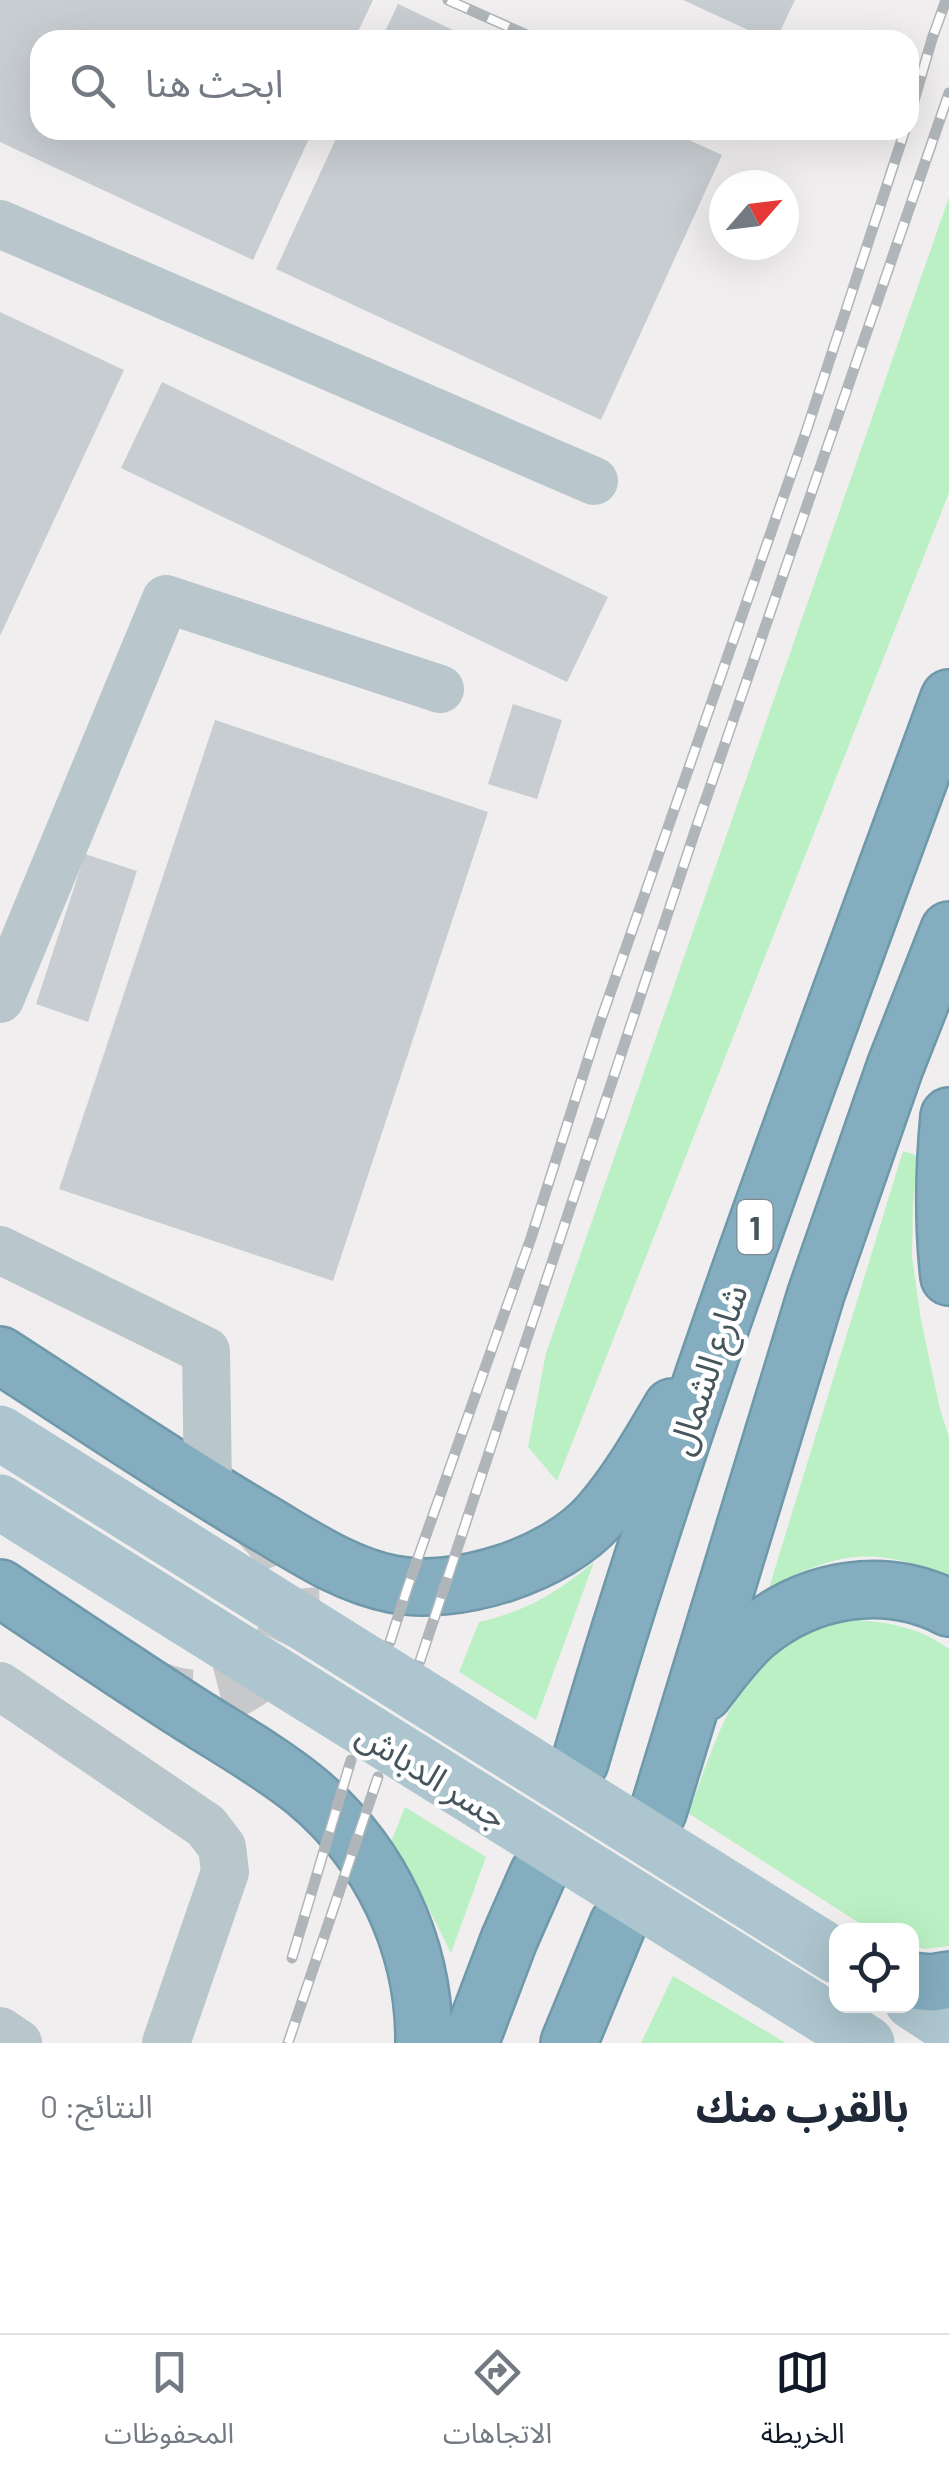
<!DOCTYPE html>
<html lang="ar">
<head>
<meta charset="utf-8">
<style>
  body { margin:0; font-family:Barlow,"Noto Sans Arabic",sans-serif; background:#f6f6f7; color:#1f2937; direction:rtl }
  .controls { position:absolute; right:30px; bottom:30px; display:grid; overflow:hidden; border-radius:20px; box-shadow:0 10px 40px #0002 }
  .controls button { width:90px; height:90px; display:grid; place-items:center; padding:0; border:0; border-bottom:2px solid #e0e1e3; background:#fff; color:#1f2937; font:50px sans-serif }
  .compass { position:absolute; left:709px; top:170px; width:90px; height:90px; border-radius:50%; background:#fff; box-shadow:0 10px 40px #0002; rotate:62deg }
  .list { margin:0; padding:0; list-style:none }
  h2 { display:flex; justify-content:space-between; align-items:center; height:130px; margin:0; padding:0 40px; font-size:42px }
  h2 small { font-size:32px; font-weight:400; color:#747a83 }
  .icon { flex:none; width:55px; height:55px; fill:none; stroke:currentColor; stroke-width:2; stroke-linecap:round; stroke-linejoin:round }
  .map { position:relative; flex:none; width:949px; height:2043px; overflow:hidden; direction:ltr }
  .search { position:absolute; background:#fff; box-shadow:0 10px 40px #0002; left:30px; right:30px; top:30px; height:110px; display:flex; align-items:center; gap:25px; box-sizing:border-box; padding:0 35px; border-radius:30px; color:#747a83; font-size:38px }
  .sheet { height:290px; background:#fff }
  nav { display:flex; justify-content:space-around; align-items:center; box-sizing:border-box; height:140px; border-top:2px solid #e0e1e3; background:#fff; font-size:28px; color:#747a83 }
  nav a { display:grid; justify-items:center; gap:5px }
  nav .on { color:#111827 }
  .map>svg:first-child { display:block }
  .green { fill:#bbf0c4 }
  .building { fill:#c8cdd1 }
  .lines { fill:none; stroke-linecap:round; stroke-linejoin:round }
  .highway-tunnel { stroke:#c6c8ca; stroke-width:55; stroke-dasharray:55 28; stroke-linecap:butt }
  .highway-casing { stroke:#6f98aa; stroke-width:60 }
  .minor { stroke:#b9c6cc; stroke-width:48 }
  .major { stroke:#adc5ce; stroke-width:55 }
  .highway { stroke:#84adbf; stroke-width:55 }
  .rail-casing { stroke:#b0b5b9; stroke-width:11 }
  .rail { stroke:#fff; stroke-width:8; stroke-dasharray:22; stroke-linecap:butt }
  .major-bridge { stroke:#adc5ce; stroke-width:55 }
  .labels { text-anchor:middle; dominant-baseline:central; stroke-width:9; stroke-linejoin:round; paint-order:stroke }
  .shield { fill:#fff; stroke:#7e898d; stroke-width:2.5 }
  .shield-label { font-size:32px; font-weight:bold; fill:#46565c }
  .street-label { font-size:35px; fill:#46565c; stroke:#fff }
</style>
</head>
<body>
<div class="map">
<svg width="949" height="2043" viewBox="0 0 949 2043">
  <rect width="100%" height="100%" fill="#f1eeef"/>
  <path class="green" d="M949,197V493L557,1481L528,1447L546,1353Z
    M903,1151L918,1156L913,1204L912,1257L921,1320L940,1409L949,1437V1575C872,1547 841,1550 769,1588Z
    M594,1562L536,1720L459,1672L479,1622C525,1612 558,1592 594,1562Z
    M843,1620C880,1620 919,1626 949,1649V1946L926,1949L912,1946V1930H870L688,1813C711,1757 727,1688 779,1650C798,1636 821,1628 843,1620Z
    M405,1807L486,1857L451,1953L419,1889L391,1842Z
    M673,1976L786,2043H641Z"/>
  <path class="building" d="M0,0H373L354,40H40V130H313L253,260L0,142Z
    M683,0H795L776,40H770Z
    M398,4L474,40H381Z
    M340,130H667L722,155L601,420L276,269Z
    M0,312L124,370L0,636Z
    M162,382L608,597L567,682L121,468Z
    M513,704L562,720L537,799L488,784Z
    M215,720L488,812L333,1281L59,1189Z
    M85,854L137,871L88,1022L36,1004Z"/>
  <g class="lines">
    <path class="highway-tunnel" d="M140,1681C162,1693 182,1699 207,1697C273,1690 311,1613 282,1555C274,1538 260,1526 247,1513"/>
    <defs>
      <path id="highway" d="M949,1116C944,1169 943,1224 949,1277
        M0,1355C87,1411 173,1470 262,1522C303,1546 345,1575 392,1584C457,1597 557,1565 600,1515C628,1483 650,1444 672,1407
        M0,1588C61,1629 122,1670 184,1710C224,1736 268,1760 305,1790C380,1852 425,1945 424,2043
        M704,1693C719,1673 735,1651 754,1634C809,1588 885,1575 949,1608
        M580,1762C685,1402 820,1051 949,698
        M658,1812L816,1294L895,1067L949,930
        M912,1981L931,1983L949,1980
        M470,2043L509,1940L538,1874
        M569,2043L618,1924"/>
    </defs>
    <use href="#highway" class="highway-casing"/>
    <path class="minor" d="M0,224L594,481
      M0,999L166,599L440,689
      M0,1250L206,1351L208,1490
      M0,1686L206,1826L222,1847L225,1872L166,2043
      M0,2031L18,2043"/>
    <path class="major" d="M912,2002L949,2026"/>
    <use href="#highway" class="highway"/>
    <defs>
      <path id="rail" d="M448,0L538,40
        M909,118L932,39L946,0
        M390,1642L408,1586L531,1238L598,1028L807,429L905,130
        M420,1661L696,828L949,93
        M292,1958L351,1760
        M288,2043L378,1777"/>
    </defs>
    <use href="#rail" class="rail-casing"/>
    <use href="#rail" class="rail"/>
    <path class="major-bridge" d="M0,1433L836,1956
      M0,1502L867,2043"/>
  </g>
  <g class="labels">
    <rect class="shield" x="737.5" y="1200" width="35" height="54" rx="8"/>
    <g class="shield-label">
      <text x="755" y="1227">1</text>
    </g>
    <g class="street-label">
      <text transform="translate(706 1369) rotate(-71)">شارع الشمال</text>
      <text transform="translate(433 1774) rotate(32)">جسر الدباش</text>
    </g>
  </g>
</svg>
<div class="controls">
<button><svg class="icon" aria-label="locate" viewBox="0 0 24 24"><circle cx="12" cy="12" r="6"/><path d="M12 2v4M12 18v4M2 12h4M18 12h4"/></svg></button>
</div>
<svg class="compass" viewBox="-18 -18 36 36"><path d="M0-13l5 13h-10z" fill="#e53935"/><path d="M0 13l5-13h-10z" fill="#747a83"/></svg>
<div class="search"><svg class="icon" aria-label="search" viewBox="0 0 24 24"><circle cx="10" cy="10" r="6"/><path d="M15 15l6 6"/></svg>ابحث هنا</div>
</div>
<section class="sheet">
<h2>بالقرب منك<small>النتائج: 0</small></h2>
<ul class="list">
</ul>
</section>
<nav>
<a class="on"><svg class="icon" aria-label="map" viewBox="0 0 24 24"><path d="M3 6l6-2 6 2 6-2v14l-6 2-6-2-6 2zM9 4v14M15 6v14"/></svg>الخريطة</a>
<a><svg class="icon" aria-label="directions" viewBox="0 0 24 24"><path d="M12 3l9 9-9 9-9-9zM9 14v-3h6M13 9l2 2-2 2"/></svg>الاتجاهات</a>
<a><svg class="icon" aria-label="saved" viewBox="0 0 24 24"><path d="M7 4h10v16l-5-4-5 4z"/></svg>المحفوظات</a>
</nav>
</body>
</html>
